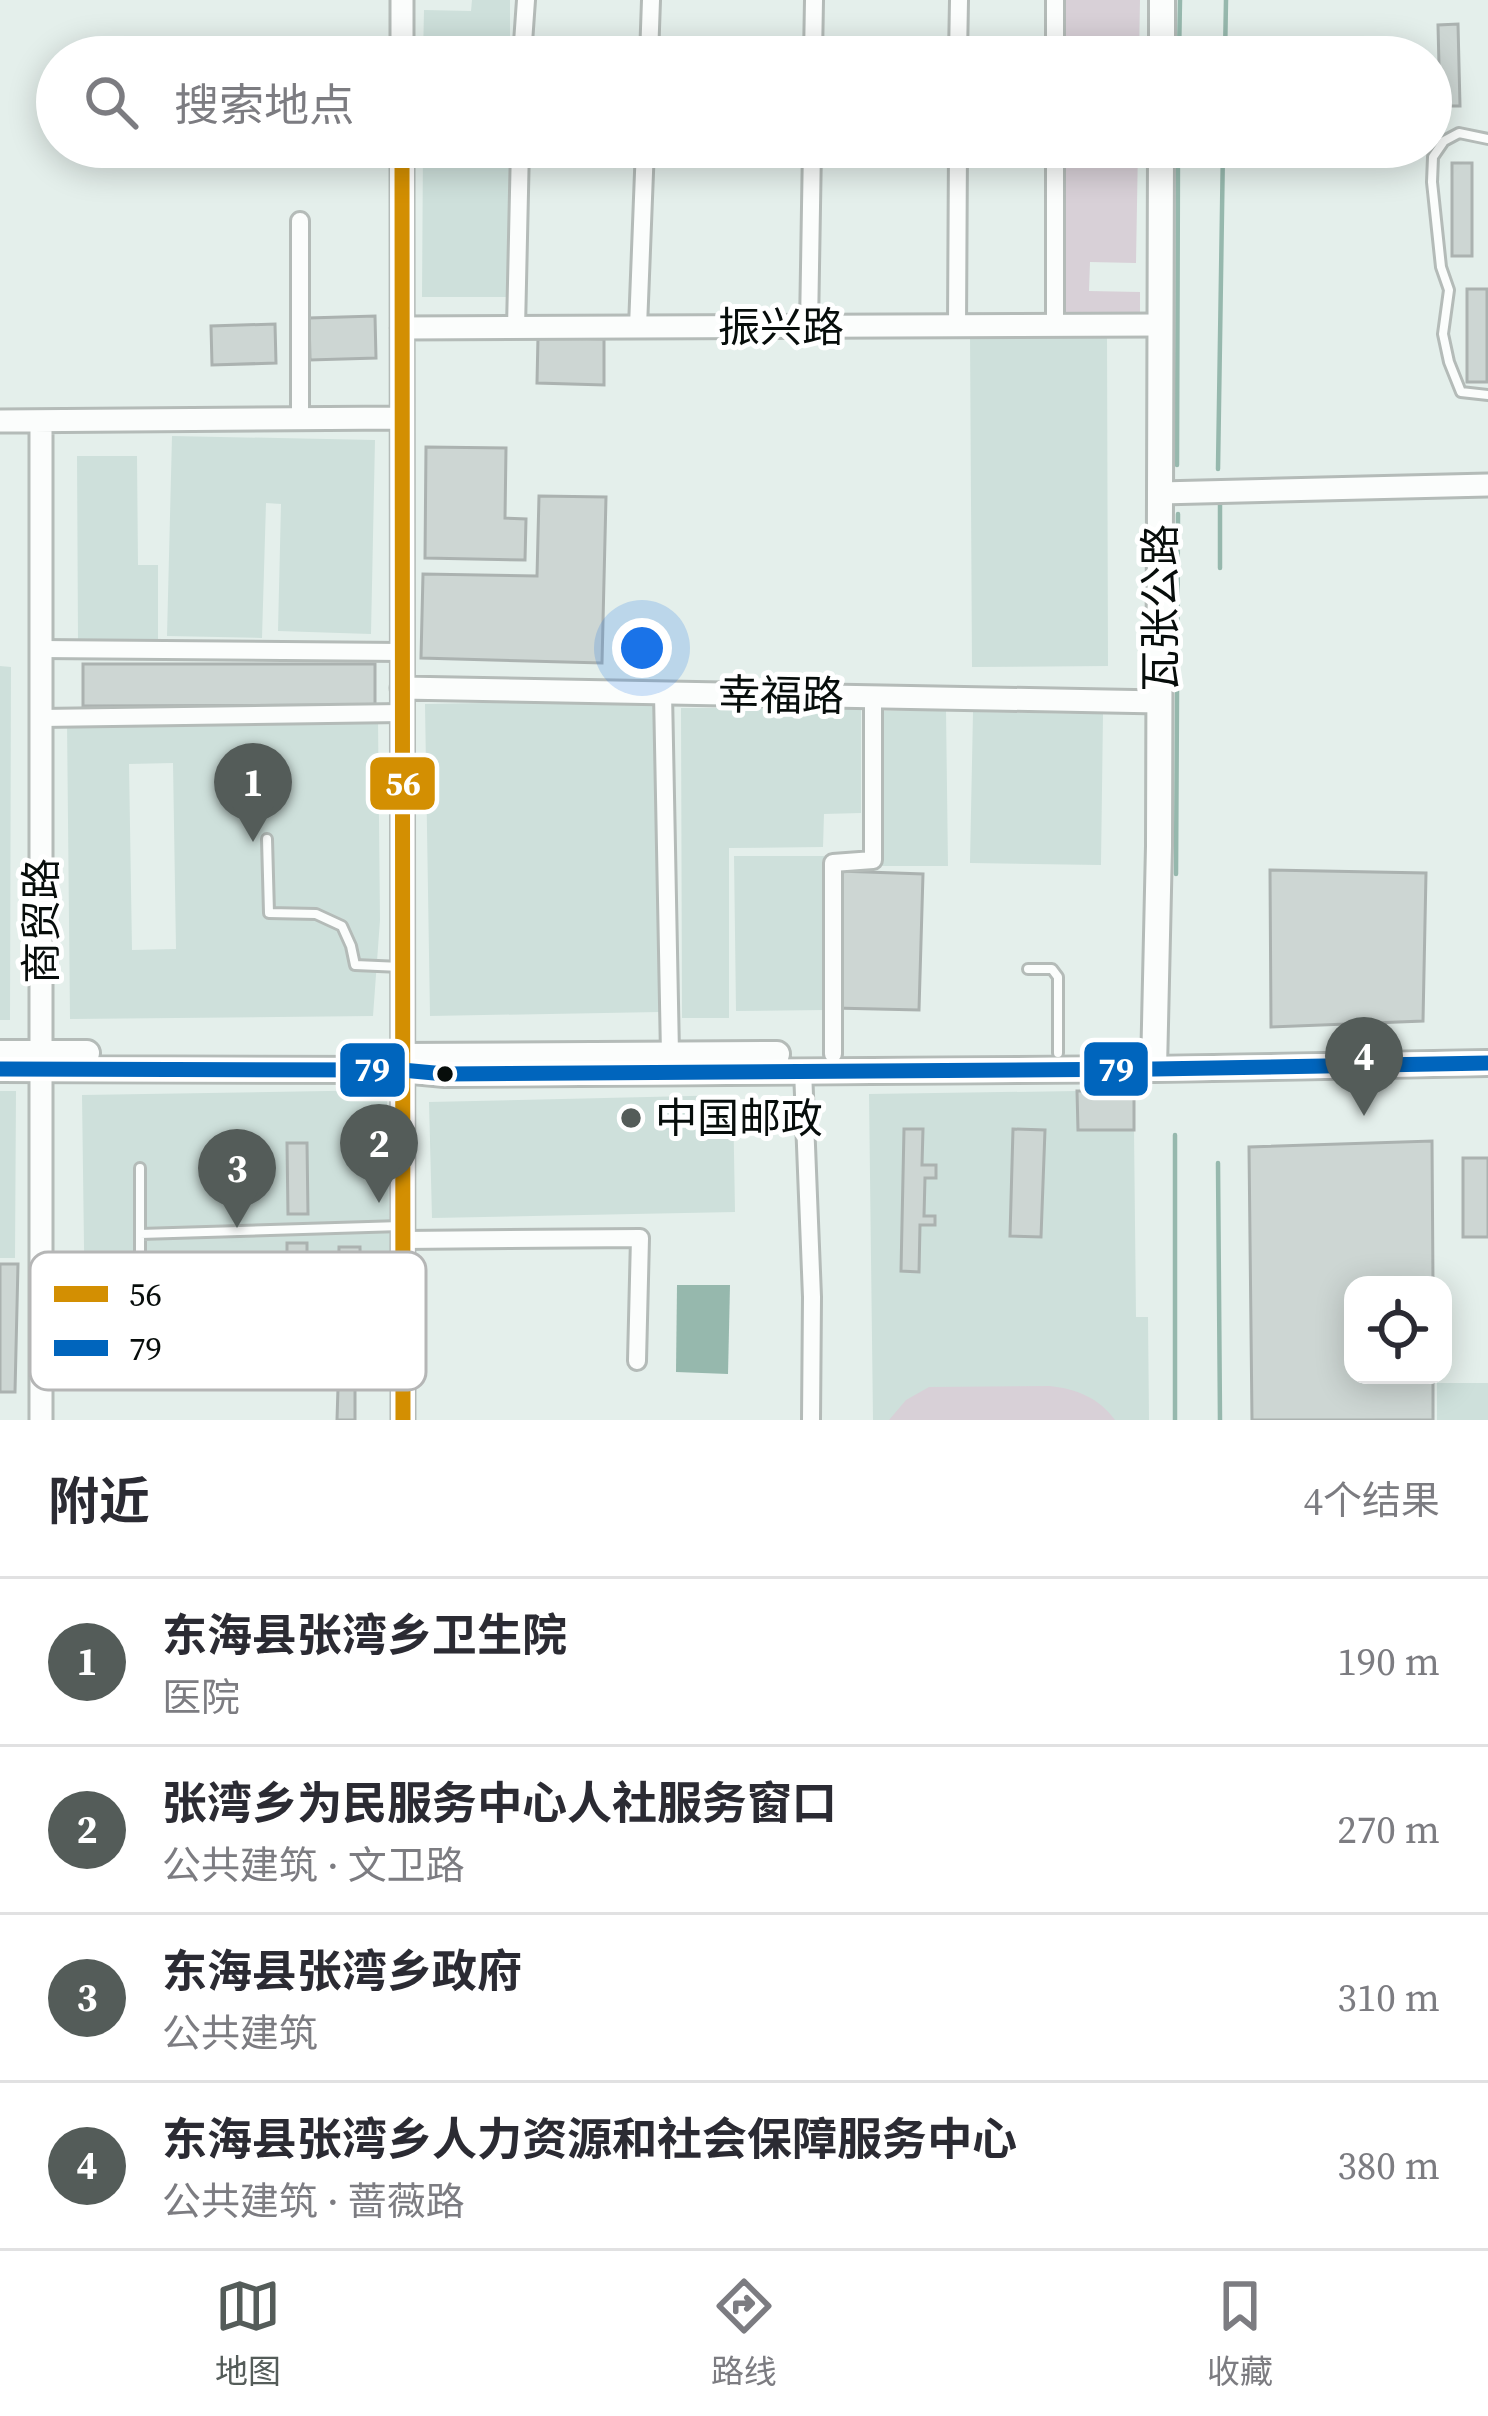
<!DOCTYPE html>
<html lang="zh">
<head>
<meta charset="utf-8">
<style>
  body { margin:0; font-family:"Source Serif 4","Noto Sans SC",serif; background:#f7f7f7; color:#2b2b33 }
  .controls { position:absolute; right:36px; bottom:36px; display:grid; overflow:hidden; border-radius:24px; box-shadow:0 6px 30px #0003 }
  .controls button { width:108px; height:108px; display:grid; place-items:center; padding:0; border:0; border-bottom:3px solid #e1e1e2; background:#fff; color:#2b2b33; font:60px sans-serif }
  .you { position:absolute; left:642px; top:648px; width:42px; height:42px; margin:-30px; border:9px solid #fff; border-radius:50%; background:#1a73e8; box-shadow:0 0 0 18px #1a73e833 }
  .badge { display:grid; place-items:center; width:78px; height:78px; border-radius:50%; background:#545c59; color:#fff; font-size:39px; font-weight:700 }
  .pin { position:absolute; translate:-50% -99px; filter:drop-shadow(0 3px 6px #0008) }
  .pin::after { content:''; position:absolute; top:63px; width:42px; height:36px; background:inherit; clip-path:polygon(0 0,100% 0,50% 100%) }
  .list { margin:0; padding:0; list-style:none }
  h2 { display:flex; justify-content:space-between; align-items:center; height:156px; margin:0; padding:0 48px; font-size:51px }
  h2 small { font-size:39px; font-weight:400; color:#7c7c81 }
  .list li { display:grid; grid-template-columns:78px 1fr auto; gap:36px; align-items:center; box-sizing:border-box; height:168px; padding:0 48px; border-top:3px solid #e1e1e2 }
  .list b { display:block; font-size:45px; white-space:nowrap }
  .list p { margin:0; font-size:39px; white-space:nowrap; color:#7c7c81 }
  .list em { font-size:39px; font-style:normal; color:#7c7c81 }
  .icon { flex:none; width:66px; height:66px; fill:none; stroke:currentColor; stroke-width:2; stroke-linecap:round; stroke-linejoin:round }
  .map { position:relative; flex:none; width:1488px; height:1420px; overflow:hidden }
  .search { position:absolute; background:#fff; box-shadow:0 6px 30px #0003; left:36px; right:36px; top:36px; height:132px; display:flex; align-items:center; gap:30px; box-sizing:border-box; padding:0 42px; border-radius:66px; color:#7c7c81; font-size:45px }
  .sheet { height:828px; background:#fff }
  nav { display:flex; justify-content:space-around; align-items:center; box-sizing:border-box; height:168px; border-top:3px solid #e1e1e2; background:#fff; font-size:33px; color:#7c7c81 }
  nav a { display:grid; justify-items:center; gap:6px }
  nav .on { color:#545c59 }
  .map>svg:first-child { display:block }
  .built { fill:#cee0db; fill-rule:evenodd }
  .green { fill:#d8d0d7 }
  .water { fill:#96b8ad }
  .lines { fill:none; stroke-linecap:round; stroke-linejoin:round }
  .stream { stroke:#96b8ad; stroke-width:4.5 }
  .building { fill:#cdd6d3; stroke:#abb2b0; stroke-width:3 }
  .service-casing { stroke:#b4bbb8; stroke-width:14 }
  .minor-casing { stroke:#b4bbb8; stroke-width:22 }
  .tertiary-casing { stroke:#b4bbb8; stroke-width:27 }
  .secondary-casing { stroke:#b4bbb8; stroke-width:30 }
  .service { stroke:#fbfdfc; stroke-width:8 }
  .minor { stroke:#fbfdfc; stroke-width:16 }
  .tertiary { stroke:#fbfdfc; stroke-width:21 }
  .secondary { stroke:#fbfdfc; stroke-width:24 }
  .bus-1-casing { stroke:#fff; stroke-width:24 }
  .bus-2-casing { stroke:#fff; stroke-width:24 }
  .bus-1 { stroke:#d38f02; stroke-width:15 }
  .bus-2 { stroke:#0065bd; stroke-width:15 }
  .bus-dot { fill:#070d0b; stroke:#fff; stroke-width:4.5 }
  .poi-dot { fill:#545c59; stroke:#fff; stroke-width:4.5 }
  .labels { text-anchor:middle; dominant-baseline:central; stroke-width:10; stroke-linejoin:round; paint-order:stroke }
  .street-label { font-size:42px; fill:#070d0b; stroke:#fff }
  .poi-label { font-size:42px; fill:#070d0b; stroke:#fff; text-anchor:start }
  .key { fill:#fff; stroke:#b5b6b6; stroke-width:3 }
  .key-label { font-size:33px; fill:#070d0b }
  .line-badge { stroke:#fff; stroke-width:4.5 }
  .badge-label { font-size:33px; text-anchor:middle; font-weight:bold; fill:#fff }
</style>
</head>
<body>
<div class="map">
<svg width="1488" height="1420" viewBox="0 0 1488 1420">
  <rect width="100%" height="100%" fill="#e4efeb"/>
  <path class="built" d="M472,0H510V57H423L424,10L471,11Z
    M423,147H509L508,297H422Z
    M1107,334L1108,666L972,667L970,335Z
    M172,436L375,440L371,634L278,631L281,504L266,503L262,638L167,636Z
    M77,456H137L138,565H158V639L78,640Z
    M0,666L11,667L10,1020H0Z
    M654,700L659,1012L430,1016L425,704Z
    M681,708H861V813L824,814L823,847L729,848V1018H682Z
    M946,710L948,866H879L878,711Z
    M973,712L1103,714L1101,865L970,863Z
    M378,719L380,920L373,1016L70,1019L67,722ZM173,763L176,949L132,950L129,764Z
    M734,856H824L825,1010L736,1011Z
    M387,1090L391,1318L327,1322L85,1321L82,1095Z
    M0,1091H16L15,1258H0Z
    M1077,1091L1078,1130H1134L1136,1317H1148L1149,1420H873L869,1094Z
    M733,1095L735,1212L432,1218L429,1102Z
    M1437,1383H1488V1420H1437Z"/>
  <path class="green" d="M1064,0H1140L1139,57H1063Z
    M1061,147H1138L1136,263L1090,262L1089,291L1140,292V313L1059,312Z
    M1050,1386C1077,1389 1099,1398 1115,1420H889L906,1400L929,1387Z"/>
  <path class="water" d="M677,1285H730L728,1374L676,1372Z"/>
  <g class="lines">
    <path class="stream" d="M1179,57L1180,0
      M1225,57L1226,0
      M1177,465L1178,147
      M1218,469L1223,147
      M1220,502V568
      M1176,874L1178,514
      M1175,1135V1420
      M1218,1163L1220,1420"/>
  </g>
  <path class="building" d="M1458,24L1460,106H1440L1438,25Z
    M542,42L570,44L569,57H541Z
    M1452,163H1472V256H1452Z
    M1467,289H1487V382H1467Z
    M375,316L376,358L310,360L309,318Z
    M275,324L276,363L212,365L211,326Z
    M538,337L604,339V385L537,383Z
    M426,447L506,448L505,518L526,519L525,560L425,558Z
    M539,496L606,497L602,663L421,658L423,574L537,576Z
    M83,664H375V705L83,706Z
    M1270,870L1426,873L1423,1021L1271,1027Z
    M838,871L923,874L919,1010L834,1008Z
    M1077,1091H1134V1130H1078Z
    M904,1129H923L922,1165H936V1178H925L924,1216H935V1225H920L919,1272L901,1271Z
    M1013,1129L1045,1130L1041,1237L1010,1236Z
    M1432,1141L1433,1285H1353V1375H1433V1420H1252L1249,1147Z
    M287,1143H307L308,1214H288Z
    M1463,1158H1488V1237H1463Z
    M287,1243H307V1319L287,1320Z
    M339,1247H360L361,1319L338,1320Z
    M0,1264H18L15,1392H0Z
    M338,1388H355V1420H337Z"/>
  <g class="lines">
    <defs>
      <path id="service" d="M1488,139L1459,133L1444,141L1433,157L1432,182L1441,267L1449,290L1443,334L1449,362L1461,392L1488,395
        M267,839L269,913L316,914L342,926L351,946L355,965L401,967
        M1028,969H1052L1058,977V1053
        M140,1234L401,1226
        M140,1298V1168"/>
      <path id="minor" d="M1055,0V57
        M522,57L526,0
        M649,57L651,0
        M813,57L814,0
        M958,57L959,0
        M1055,147V326
        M957,326L958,147
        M638,327L645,147
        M809,327L812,147
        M516,328L520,147
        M300,417V221
        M41,649L402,652
        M663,693L670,1054
        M41,718L402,713
        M833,1054V863L873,860V697
        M803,1070L812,1297L811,1420
        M403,1240L640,1238L637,1361"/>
      <path id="tertiary" d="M402,0V57
        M402,147L403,1420
        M402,328L1161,325
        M0,421L402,418
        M1160,493L1488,485
        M402,688L1160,702
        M41,1420V422"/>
      <path id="secondary" d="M1162,57V0
        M0,1053H87
        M398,1056L777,1054
        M0,1069L402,1070L445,1074L1154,1069L1488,1063
        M1154,1069L1159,846L1161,147"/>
    </defs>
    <use href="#service" class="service-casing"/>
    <use href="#minor" class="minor-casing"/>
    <use href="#tertiary" class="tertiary-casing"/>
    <use href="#secondary" class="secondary-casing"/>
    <use href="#service" class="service"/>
    <use href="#minor" class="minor"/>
    <use href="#tertiary" class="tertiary"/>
    <use href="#secondary" class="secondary"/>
    <defs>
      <path id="bus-1" d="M402,147L403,1420"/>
      <path id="bus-2" d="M0,1069L402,1070L445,1074L1154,1069L1488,1063"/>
    </defs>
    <use href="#bus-1" class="bus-1-casing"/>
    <use href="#bus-2" class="bus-2-casing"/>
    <use href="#bus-1" class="bus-1"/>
    <use href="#bus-2" class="bus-2"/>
  </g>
  <circle class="bus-dot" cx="445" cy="1074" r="10"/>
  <circle class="poi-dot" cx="631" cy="1118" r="12"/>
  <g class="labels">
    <g class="street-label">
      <text x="781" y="327">振兴路</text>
      <text transform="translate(1160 608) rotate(-90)">瓦张公路</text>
      <text transform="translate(781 695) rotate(1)">幸福路</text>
      <text transform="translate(41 921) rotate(-90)">商贸路</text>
    </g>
    <g class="poi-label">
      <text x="655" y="1118">中国邮政</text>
    </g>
  </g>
  <rect x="30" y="1252" width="396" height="138" rx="18" class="key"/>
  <rect x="54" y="1286" width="54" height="16" fill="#d38f02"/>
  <rect x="54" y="1340" width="54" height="16" fill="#0065bd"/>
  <g class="key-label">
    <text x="129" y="1306">56</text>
    <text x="129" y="1360">79</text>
  </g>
  <g class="line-badge">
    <rect x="368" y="755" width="69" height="57" rx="12" fill="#d38f02"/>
    <rect x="1082" y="1040" width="68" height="58" rx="12" fill="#0065bd"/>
    <rect x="338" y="1041" width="69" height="58" rx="12" fill="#0065bd"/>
  </g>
  <g class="badge-label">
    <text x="403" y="795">56</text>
    <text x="1116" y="1081">79</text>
    <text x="372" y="1081">79</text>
  </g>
</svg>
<div class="controls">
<button><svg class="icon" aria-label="locate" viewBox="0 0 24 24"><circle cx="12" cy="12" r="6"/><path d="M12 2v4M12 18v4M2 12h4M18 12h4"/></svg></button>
</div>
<div class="you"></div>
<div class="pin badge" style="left:253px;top:842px">1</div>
<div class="pin badge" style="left:379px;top:1203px">2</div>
<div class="pin badge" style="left:237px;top:1228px">3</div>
<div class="pin badge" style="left:1364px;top:1116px">4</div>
<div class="search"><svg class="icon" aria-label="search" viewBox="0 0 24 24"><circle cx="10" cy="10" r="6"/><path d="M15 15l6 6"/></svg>搜索地点</div>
</div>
<section class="sheet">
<h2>附近<small>4个结果</small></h2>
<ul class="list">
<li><span class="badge">1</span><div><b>东海县张湾乡卫生院</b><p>医院</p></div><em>190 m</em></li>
<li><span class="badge">2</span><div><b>张湾乡为民服务中心人社服务窗口</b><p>公共建筑 · 文卫路</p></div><em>270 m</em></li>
<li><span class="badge">3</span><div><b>东海县张湾乡政府</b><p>公共建筑</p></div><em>310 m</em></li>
<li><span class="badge">4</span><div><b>东海县张湾乡人力资源和社会保障服务中心</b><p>公共建筑 · 蔷薇路</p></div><em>380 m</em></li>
</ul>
</section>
<nav>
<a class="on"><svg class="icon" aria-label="map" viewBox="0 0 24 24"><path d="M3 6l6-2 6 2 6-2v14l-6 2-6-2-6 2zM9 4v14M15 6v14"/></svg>地图</a>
<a><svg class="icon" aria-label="directions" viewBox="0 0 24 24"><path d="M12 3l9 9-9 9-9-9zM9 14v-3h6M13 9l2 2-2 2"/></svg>路线</a>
<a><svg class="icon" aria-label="saved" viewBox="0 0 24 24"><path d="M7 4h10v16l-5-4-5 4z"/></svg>收藏</a>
</nav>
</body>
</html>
